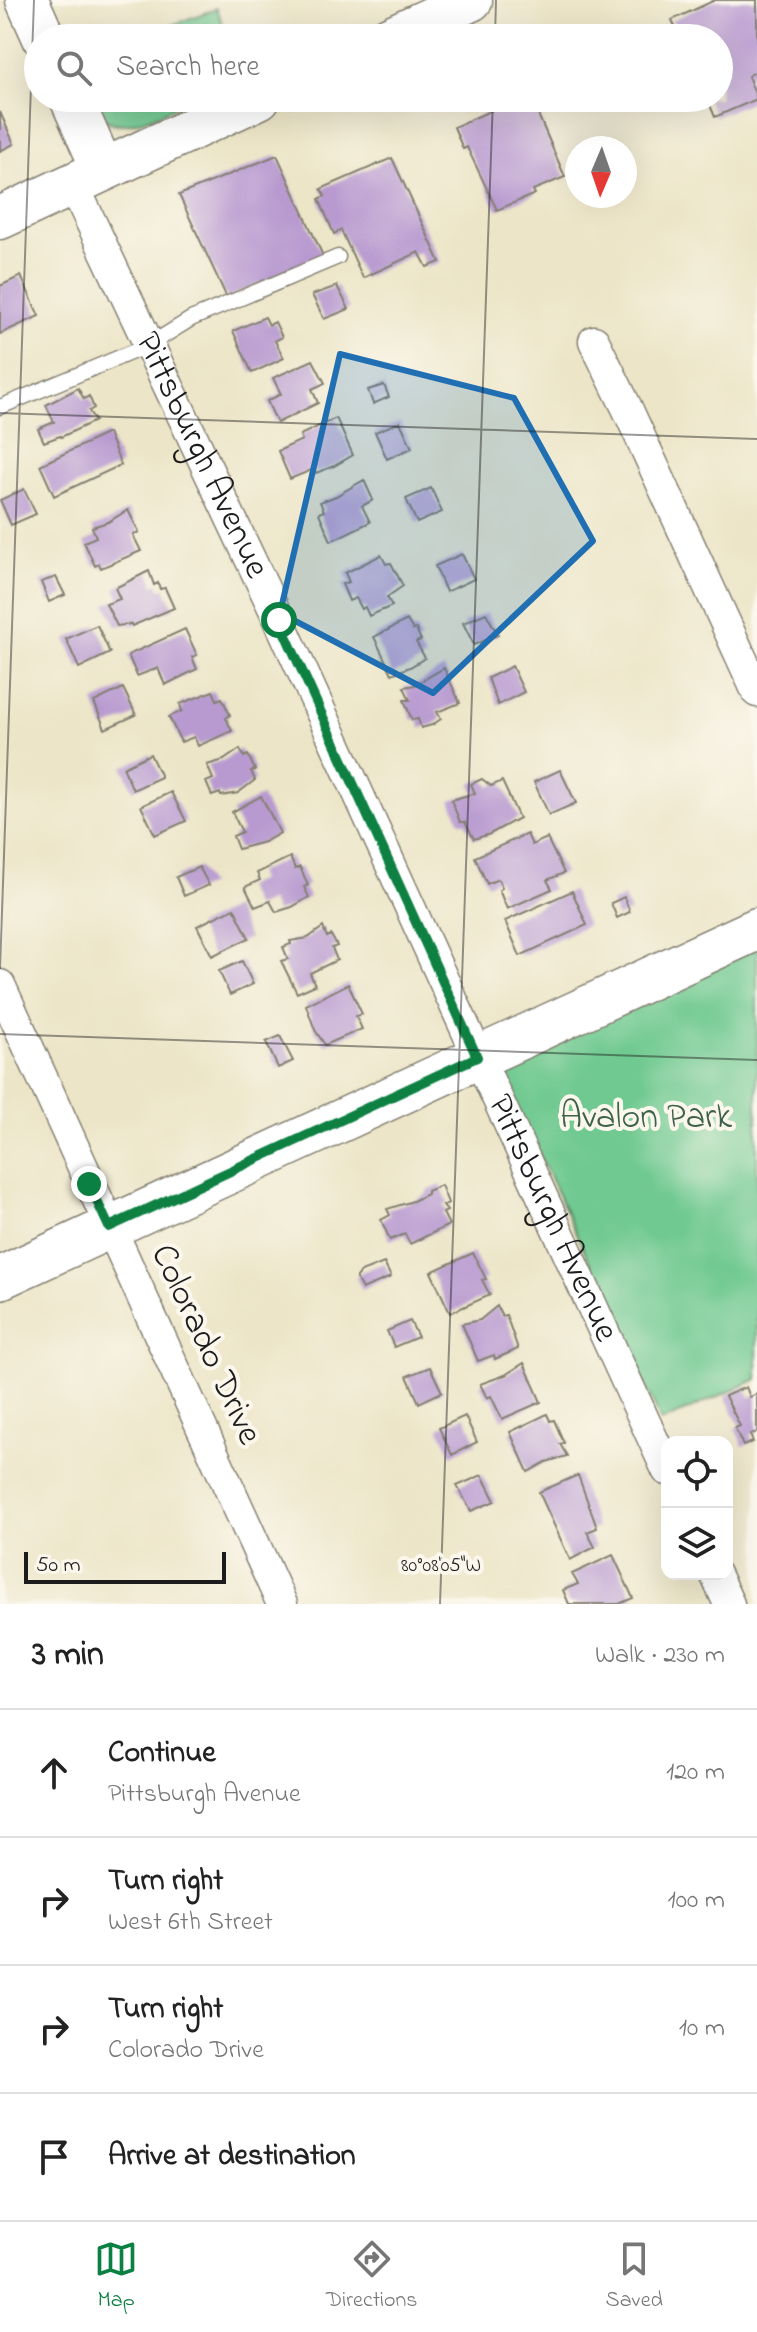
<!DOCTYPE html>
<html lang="en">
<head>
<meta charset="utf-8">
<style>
  body { margin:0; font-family:"Indie Flower",sans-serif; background:#f6f6f6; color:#222 }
  .controls { position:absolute; right:24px; bottom:24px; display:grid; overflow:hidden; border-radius:16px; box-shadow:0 8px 32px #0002 }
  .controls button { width:72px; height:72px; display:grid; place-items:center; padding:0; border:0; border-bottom:2px solid #e0e0e0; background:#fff; color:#222; font:40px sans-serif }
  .compass { position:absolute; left:565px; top:136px; width:72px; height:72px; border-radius:50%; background:#fff; box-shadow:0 8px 32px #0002; rotate:182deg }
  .scale { position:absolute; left:24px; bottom:20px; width:202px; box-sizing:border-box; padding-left:8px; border:4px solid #1c1c1c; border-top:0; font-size:22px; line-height:28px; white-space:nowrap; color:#1c1c1c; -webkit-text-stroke:6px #fbf7ec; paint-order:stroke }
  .stop { position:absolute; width:24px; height:24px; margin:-18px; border:6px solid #0b8043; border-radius:50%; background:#fff }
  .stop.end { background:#0b8043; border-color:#fff; box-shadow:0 2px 8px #0008 }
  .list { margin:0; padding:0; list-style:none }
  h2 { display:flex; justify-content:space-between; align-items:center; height:104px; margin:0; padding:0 32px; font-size:34px }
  h2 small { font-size:26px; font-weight:400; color:#767676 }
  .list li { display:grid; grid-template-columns:52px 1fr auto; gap:24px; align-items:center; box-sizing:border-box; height:128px; padding:0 32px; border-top:2px solid #e0e0e0 }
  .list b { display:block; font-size:30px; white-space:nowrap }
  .list p { margin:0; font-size:26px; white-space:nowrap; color:#767676 }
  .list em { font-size:26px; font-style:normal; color:#767676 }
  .icon { flex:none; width:44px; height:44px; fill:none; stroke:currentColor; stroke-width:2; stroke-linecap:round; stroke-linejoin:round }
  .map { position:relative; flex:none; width:757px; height:1604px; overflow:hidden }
  .search { position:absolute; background:#fff; box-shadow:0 8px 32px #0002; left:24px; right:24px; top:24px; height:88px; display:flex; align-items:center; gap:20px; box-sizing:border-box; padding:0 28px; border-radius:44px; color:#767676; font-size:30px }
  .sheet { height:616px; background:#fff }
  nav { display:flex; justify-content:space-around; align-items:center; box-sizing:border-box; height:112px; border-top:2px solid #e0e0e0; background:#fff; font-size:22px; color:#767676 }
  nav a { display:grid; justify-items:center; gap:4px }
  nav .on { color:#0b8043 }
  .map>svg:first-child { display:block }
  .green { fill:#6fc990; stroke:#467256; stroke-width:2 }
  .building { fill:#b89ad0 }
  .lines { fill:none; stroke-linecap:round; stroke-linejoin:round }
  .lane-casing { stroke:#848072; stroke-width:17 }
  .street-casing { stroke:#848072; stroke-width:33 }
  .secondary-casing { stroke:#848072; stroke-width:45 }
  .lane { stroke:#fff; stroke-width:14 }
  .street { stroke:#fff; stroke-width:30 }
  .secondary { stroke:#fff; stroke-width:42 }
  .route { stroke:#0b8043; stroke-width:10 }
  .marked { fill:#1f6fb2; fill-opacity:0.2; stroke:#1f6fb2; stroke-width:6; stroke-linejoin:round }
  .ticks { fill:none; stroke:#1c1c1c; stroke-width:2; stroke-opacity:0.45 }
  .labels { text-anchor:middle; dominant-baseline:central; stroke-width:8; stroke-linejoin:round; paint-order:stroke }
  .street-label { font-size:36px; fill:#1c1c1c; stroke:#fbf7ec }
  .park-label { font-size:36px; fill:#3d614a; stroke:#fbf7ec }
  .ticks-label { font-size:20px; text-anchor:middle; fill:#1c1c1c; stroke:#fbf7ec; stroke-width:8; stroke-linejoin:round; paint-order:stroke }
</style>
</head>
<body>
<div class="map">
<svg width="757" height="1604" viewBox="0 0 757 1604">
  <rect width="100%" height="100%" fill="#fbf7ec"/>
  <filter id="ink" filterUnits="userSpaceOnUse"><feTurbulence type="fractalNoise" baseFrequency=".0125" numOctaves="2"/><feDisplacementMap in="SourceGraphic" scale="16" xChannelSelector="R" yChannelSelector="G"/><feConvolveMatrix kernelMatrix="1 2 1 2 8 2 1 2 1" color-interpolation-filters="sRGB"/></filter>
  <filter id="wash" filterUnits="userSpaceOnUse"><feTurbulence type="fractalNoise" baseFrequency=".006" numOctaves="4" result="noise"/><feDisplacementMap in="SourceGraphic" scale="32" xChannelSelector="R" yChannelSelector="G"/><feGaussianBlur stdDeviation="1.8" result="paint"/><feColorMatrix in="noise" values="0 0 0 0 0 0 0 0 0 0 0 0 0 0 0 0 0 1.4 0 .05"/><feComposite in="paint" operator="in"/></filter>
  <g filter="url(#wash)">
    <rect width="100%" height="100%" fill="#ece5c7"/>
    <path class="green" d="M217,8L227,38H138Z
      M91,98H194C171,108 120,139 100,115C96,111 94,103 91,98Z
      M757,946V1379L661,1422L630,1348L503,1078L511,1062Z"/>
    <g id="blocks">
      <path class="building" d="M715,0H757V71L748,76L757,99L715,117L707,98H719V38H680L672,20Z
        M519,98H531L565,177L533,190L535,194L497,210L467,147L463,149L454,127Z
        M0,112L14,144L0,151Z
        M277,155L323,256L227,298L179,195Z
        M392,158L440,262L427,267L419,252L363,278L341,230L334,234L319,199L325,196L321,189Z
        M21,276L39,316L0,334V286Z
        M337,286L349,309L324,319L312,295Z
        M265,317L269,325L275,322L282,337L275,341L284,358L252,373L233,331Z
        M313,360L325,383L312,389L318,403L277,423L267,401L281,394L273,378Z
        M384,385L389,397L373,404L368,390Z
        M78,388L84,399L89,396L94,408L89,411L95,421L61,437L60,436L44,442L38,429L54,422L46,405Z
        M336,418L353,455L334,466L316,473L314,469L290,479L278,451L302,440L300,435Z
        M400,422L412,448L387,459L375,432Z
        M108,433L121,465L54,496L40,465Z
        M364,480L373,500L362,506L370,522L331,541L319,513L324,511L320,502L336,496Z
        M431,488L442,512L417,523L406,499Z
        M24,489L36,514L11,525L0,500Z
        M128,510L139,532L133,535L141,551L101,568L99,564L95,566L84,542L96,537L92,527L108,522Z
        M462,554L474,579L446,592L435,566Z
        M381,555L386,564L391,563L403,586L387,597L392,606L369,616L365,607L362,609L356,598L349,601L342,584L349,582L345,573Z
        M149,571L154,585L158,583L160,589L165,588L174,608L132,626L131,624L117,626L106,604L120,599L115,588Z
        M56,577L65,595L49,602L41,582Z
        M486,613L498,635L474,645L463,623Z
        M407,620L413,630L416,629L421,640L416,642L425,658L410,667L392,674L374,637Z
        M97,625L110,653L79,668L66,639Z
        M185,629L197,655L192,657L197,669L165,685L158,668L137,676L128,655Z
        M512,666L524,692L498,705L488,678Z
        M444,668L460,703L437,712L441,719L432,725L421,728L418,719L412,720L404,700H410L404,687L415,685Z
        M123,688L136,715L105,729L94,702Z
        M213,691L217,700L222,698L230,715L226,718L232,731L198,746L194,737L181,742L169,717L182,711L180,704Z
        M240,749L244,757L248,755L255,770L251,771L255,780L238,793L221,796L220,793L212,796L206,782L213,779L207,765L224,760Z
        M150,754L161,777L133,790L123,767Z
        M560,770L576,803L549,815L534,782Z
        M482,779L491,786L502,781L519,818L490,834L474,839L465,822H460L451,800L475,793L471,784Z
        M171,792L186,821L155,835L141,806Z
        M261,796L280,833L264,842L238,849L233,836L242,832L232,812Z
        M527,834L532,845L547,838L564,873L547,880L552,889L507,909L499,890L502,888L498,879L487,884L475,857Z
        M290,857L295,869L300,867L308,885L304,887L309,897L292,907L276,912L270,901L255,907L245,887L260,880L257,873Z
        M199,867L209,885L184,896L176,877Z
        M572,891L587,925L520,956L505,921Z
        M624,897L630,912L617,918L611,903Z
        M234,908L249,938L212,956L197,926Z
        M323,927L327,937L331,935L337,946L332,948L337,960L310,973L315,985L297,993L281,961L288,959L283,947L291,944L290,941L308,938Z
        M242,961L253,984L230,995L219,971Z
        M348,984L362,1014L356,1016L362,1029L325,1045L315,1030L306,1005Z
        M280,1036L293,1061L278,1068L266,1042Z
        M441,1185L448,1203L443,1206L447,1211L443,1213L449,1225L410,1244L405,1234L390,1240L381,1220L390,1215L387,1209L413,1201L427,1194V1191Z
        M473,1253L486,1279L482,1280L490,1295L450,1313L431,1272Z
        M384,1263L391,1277L362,1289L356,1278L361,1272Z
        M497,1306L502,1316L506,1315L518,1349L495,1359L494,1355L478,1361L462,1324L480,1320Z
        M410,1321L418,1337L394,1347L387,1331Z
        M524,1363L541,1402L502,1419L491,1396L487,1398L480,1384L505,1375Z
        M430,1367L442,1392L419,1403L407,1376Z
        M746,1387L750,1397L757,1394V1432L750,1435L753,1442L743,1446L735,1428L740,1426L725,1396Z
        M547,1414L550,1421L554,1420L564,1443L560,1444L567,1456L546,1462L528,1472L510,1432Z
        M465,1416L477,1442L452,1455L439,1428Z
        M482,1475L495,1501L471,1511L457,1486Z
        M578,1475L597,1528L587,1532L595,1547L570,1560L539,1492Z
        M613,1555L633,1598L619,1604H569L563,1590L578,1584L572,1574Z"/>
    </g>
  </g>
  <g filter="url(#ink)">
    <use href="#blocks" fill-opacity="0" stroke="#848072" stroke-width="2"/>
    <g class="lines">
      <defs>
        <path id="lane" d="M0,407L149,345L191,319L338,257"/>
        <g id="street">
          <path id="s1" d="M73,184L279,620L667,1470"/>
          <path d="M594,341L627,408L757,692"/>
          <path d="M0,985L282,1604"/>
          <path d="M715,1574L729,1604"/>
        </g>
        <path id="secondary" d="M27,0L44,38
          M389,38L471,0
          M71,98L103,170
          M0,218L259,98
          M0,1278L757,929"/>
      </defs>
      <use href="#lane" class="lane-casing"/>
      <use href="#street" class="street-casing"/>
      <use href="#secondary" class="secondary-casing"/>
      <use href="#lane" class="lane"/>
      <use href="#street" class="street"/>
      <use href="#secondary" class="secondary"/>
    </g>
  </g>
  <g class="lines" filter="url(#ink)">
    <path class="route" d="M89,1184L109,1227L477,1057L279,620"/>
  </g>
  <path class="marked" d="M340,354L514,398L593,541L433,693L280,613Z"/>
  <path class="ticks" d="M495,38L496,0M0,413L757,439M0,969L34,0M0,1034L757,1060M440,1604L493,98"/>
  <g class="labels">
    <g class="street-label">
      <text stroke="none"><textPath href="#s1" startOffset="300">Pittsburgh Avenue</textPath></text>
      <text stroke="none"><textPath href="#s1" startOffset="1140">Pittsburgh Avenue</textPath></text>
      <text transform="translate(205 1345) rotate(65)">Colorado Drive</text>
    </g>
    <g class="park-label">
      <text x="646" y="1118">Avalon Park</text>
    </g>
  </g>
  <g class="ticks-label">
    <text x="441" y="1571">80°08'05"W</text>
  </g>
</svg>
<div class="controls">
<button><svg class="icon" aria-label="locate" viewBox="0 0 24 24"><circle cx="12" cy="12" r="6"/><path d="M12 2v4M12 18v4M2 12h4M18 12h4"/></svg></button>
<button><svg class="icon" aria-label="layers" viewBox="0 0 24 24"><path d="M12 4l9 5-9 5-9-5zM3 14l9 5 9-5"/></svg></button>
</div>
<svg class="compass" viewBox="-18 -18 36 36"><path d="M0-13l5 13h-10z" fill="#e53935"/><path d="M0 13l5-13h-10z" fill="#767676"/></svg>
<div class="scale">50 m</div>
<div class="stop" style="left:279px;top:620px"></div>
<div class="stop end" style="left:89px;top:1184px"></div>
<div class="search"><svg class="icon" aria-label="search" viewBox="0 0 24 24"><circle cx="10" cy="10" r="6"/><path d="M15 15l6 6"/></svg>Search here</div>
</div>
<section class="sheet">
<h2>3 min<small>Walk · 230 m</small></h2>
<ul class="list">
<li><svg class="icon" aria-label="ahead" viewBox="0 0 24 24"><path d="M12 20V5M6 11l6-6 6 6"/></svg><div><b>Continue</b><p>Pittsburgh Avenue</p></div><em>120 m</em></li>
<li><svg class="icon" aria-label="right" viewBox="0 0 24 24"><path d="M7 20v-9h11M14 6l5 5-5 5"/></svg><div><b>Turn right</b><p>West 6th Street</p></div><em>100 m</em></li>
<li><svg class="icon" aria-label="right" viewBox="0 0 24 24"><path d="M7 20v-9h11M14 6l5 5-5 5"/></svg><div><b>Turn right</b><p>Colorado Drive</p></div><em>10 m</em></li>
<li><svg class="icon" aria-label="arrive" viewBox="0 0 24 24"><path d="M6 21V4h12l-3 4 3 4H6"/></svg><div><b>Arrive at destination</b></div></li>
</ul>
</section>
<nav>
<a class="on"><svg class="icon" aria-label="map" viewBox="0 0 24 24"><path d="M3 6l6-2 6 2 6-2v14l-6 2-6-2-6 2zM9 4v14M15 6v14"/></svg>Map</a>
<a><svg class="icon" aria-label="directions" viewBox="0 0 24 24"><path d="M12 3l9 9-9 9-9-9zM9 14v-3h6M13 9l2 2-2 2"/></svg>Directions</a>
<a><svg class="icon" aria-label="saved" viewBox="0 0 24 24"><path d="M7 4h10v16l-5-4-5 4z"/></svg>Saved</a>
</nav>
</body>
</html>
